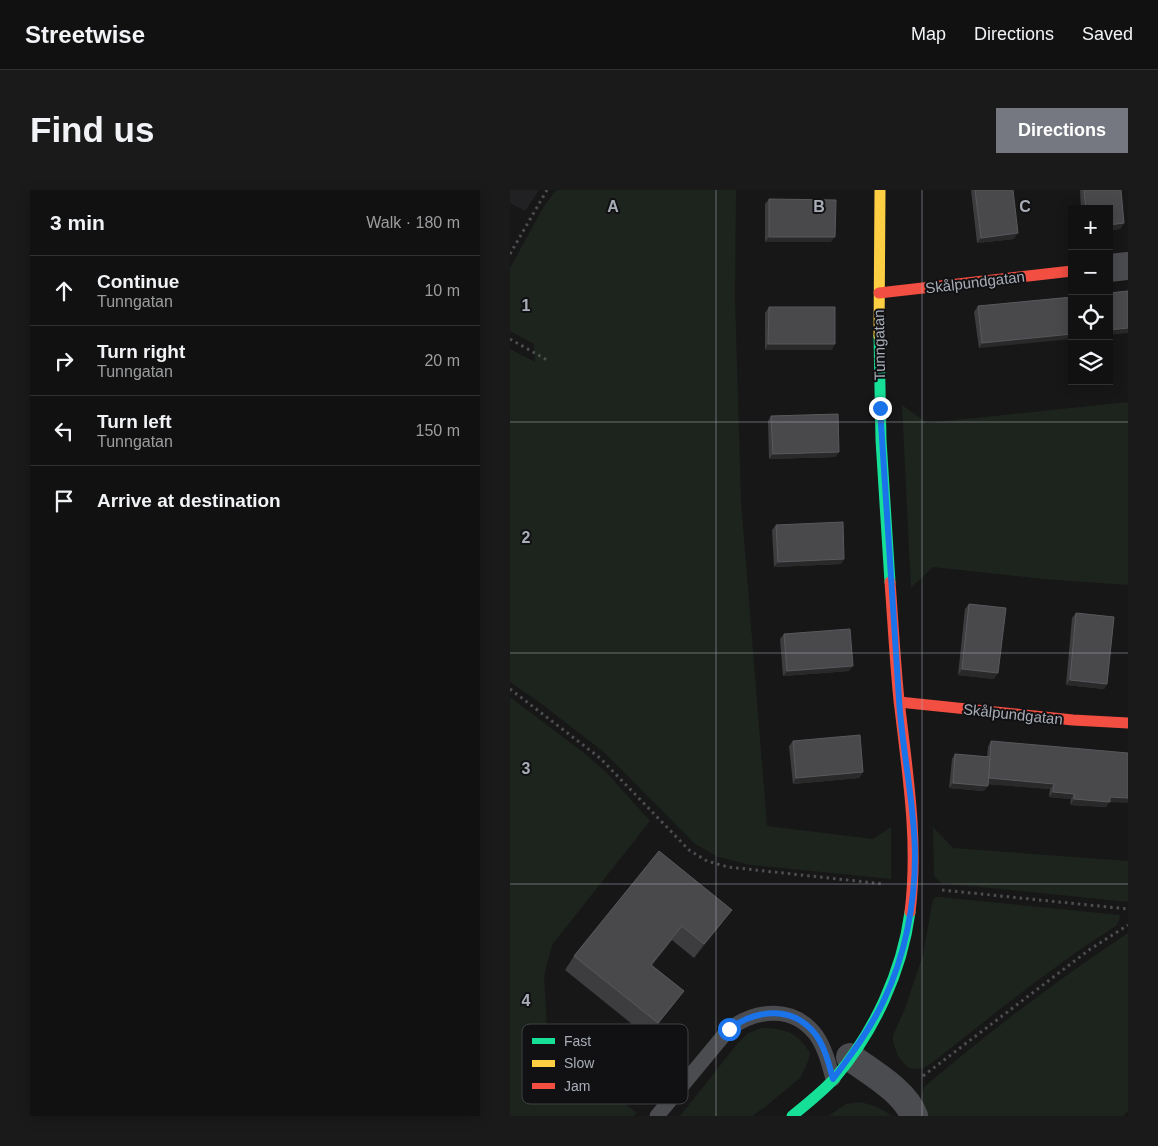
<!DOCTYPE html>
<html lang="en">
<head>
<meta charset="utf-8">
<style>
  body { margin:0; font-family:Arial,sans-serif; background:#1a1a1a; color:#f1f3f6 }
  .controls { position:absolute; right:15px; top:15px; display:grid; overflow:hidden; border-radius:0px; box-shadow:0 2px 12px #0003 }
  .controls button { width:45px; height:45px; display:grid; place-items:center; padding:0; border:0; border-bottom:1px solid #303131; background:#111; color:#f1f3f6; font:25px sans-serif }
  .stop { position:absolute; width:15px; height:15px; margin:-11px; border:4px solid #1a73e8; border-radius:50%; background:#fff }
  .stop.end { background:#1a73e8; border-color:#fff; box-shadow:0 1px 5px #0008 }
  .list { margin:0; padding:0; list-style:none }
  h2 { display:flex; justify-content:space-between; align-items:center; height:65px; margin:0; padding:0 20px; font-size:21px }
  h2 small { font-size:16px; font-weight:400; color:#9c9d9f }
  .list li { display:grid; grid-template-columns:32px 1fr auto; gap:15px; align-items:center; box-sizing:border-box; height:70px; padding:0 20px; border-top:1px solid #303131 }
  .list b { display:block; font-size:19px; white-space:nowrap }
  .list p { margin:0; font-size:16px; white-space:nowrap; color:#9c9d9f }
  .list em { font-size:16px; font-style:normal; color:#9c9d9f }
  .icon { flex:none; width:28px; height:28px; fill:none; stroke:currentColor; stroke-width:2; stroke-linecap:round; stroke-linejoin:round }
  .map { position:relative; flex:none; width:618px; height:926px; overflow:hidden; border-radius:0px }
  header { display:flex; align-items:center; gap:30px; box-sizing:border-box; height:70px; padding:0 25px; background:#111; border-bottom:1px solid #303131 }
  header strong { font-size:24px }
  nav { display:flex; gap:28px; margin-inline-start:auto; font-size:18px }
  .intro { display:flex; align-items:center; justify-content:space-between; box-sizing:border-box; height:120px; padding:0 30px }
  h1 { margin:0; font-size:35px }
  .button { padding:12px 22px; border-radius:0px; background:#757880; color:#fff; font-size:18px; font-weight:700 }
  main { display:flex; gap:30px; padding:0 30px }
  aside { flex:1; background:#111; border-radius:0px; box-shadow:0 2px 12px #0003 }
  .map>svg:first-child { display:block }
  .built { fill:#212123 }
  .grass { fill:#1d241e }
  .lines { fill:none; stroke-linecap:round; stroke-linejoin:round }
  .path { stroke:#4d4e52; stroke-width:3; stroke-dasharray:2.5 4; stroke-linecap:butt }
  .lane { stroke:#4b4c50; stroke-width:15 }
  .street { stroke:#4b4c50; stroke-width:28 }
  .fast { stroke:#16e098; stroke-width:11 }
  .slow { stroke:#ffcf43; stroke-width:11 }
  .jam { stroke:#f24e42; stroke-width:11 }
  .wall { fill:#3d3d3f }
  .shaded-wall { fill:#29292a }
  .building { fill:#49494c; stroke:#58595d }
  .route { stroke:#1a73e8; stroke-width:6 }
  .grid { fill:none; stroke:#a8adb8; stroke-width:1; stroke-opacity:0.55 }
  .labels { text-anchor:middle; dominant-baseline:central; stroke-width:4; stroke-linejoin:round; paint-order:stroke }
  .street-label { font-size:15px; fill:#a8adb8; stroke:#111113 }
  .key { fill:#111113; stroke:#3e4045; stroke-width:1 }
  .key-label { font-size:14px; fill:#a8adb8 }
  .grid-label { font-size:16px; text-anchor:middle; font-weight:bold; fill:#a8adb8; stroke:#111113; stroke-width:4; stroke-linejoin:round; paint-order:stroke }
</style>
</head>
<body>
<header>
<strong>Streetwise</strong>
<nav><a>Map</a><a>Directions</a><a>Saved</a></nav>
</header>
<div class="intro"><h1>Find us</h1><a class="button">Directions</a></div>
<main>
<aside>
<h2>3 min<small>Walk · 180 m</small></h2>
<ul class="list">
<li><svg class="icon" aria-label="ahead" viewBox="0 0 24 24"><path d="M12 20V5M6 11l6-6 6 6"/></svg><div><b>Continue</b><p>Tunngatan</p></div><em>10 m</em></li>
<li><svg class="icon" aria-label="right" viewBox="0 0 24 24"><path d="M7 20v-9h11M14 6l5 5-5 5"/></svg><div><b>Turn right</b><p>Tunngatan</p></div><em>20 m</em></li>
<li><svg class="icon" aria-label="left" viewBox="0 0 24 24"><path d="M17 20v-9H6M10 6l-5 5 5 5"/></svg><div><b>Turn left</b><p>Tunngatan</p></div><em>150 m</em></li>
<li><svg class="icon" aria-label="arrive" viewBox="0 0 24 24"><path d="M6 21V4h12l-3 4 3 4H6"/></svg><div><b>Arrive at destination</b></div></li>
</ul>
</aside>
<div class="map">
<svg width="618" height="926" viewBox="0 0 618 926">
  <rect width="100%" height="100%" fill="#171717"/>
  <path class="built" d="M0,0H29L15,21L0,13Z"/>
  <path class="grass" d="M46,0H226L225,108L231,311L257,636L363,649L381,637V689L241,675L208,667L185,654L95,563L29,512L0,492V159L25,172L24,154L0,141V78L34,16Z
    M618,212V395L533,389L423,377L401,398L392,215L417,233Z
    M0,507L74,563L96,582L140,631L42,755L34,786L38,855L127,923L124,926H0Z
    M423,637L443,658L618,671V712L431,693L424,686Z
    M426,707H429L610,725L609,731L606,736C541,777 483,825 423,872L414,878L402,879L397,877L388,866L383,852V845L394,821L413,765L423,709Z
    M618,743V922L615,923L614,926H418L411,907L414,897C479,842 547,790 618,743Z
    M251,838C275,838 287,842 300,863L298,871L291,887L255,917L242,926H170L227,854L237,844Z
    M349,912C361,914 371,918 382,926H318L336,914Z"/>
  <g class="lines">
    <path class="path" d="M0,64L37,0
      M0,149L37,170
      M0,499L90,568L179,660L197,671L218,677L374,694
      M432,700L618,719
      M413,886L579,760L618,735"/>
    <path class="lane" d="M147,926L219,839C247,819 283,815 306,845C315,858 319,874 323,889"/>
    <path class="street" d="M599,78L618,76
      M340,867C360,882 395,901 404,926"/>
    <path class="fast" d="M369,146L371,250L380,392
      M282,926C297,914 312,902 325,888C364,842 392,782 400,722"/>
    <path class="slow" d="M369,146L370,0"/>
    <path class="jam" d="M369,103L562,81
      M380,392C383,431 385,471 389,510C397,580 409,651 400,722
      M389,512L563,530L618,533"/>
  </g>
  <path class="wall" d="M461,0H503L504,49L467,53Z
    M570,0H611L614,33L610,39L599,40V19H571Z
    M259,9L321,52H255V14Z
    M562,107L469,158L464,122L468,116Z
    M259,117L322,160H255V123Z
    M261,226L329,262L325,267L259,269L258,231Z
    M266,335L334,369L331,374L264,377L262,340Z
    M459,414L484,489L448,485L455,419Z
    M566,423L597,494L594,499L556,495L562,428Z
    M274,444L339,481L273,486L270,449Z
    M283,551L353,582L349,588L283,594L279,556Z
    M481,551L599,612L596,617L560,615L561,609L539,607L540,599L478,594L474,601L439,598L442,569L445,564L477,567L478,557Z
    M149,661L212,733L184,768L162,750L142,775L174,801L164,814L138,847L55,780L64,766Z"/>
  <path class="shaded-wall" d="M614,33L610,39L599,40V35Z
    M508,43L504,49L467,53L471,48Z
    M259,47H325L321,52H255Z
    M618,138V143L599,145V140Z
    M562,144V149L469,158L472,153Z
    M258,154H325L322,160H255Z
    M329,262L325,267L259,269L263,264Z
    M334,369L331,374L264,377L268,372Z
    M343,476L339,481L273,486L277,481Z
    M452,479L488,483L484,489L448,485Z
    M560,490L597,494L594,499L556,495Z
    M353,582L349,588L283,594L286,588Z
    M479,588L544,594L540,599L475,594Z
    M443,593L478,596L474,601L439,598Z
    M543,602L564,604L561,609L539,607Z
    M600,607L618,608V613L599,612L596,617L560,615L564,609Z
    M222,720L212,733L184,768L194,754Z
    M172,736L162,750L132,788L141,775Z
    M174,801L164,814L138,847L148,833Z"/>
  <path class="building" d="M465,0H503L508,43L471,48Z
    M574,0H611L614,33L599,35V19H576Z
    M259,9L326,10L325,47H259Z
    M618,101V138L599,140V103Z
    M562,107V144L472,153L468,116Z
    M259,117H325V154H258Z
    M328,224L329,262L263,264L261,226Z
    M333,332L334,369L268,372L266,335Z
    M459,414L496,418L488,483L452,479Z
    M566,423L604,427L597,494L560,490Z
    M340,439L343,476L277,481L274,444Z
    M350,545L353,582L286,588L283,551Z
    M481,551L618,563V608L600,607V612L564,609V604L543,602L544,594L479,588L480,568L478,596L443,593L445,564L480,567Z
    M149,661L222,720L194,754L172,736L141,775L174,801L148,833L64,766Z"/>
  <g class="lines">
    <path class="route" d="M219,839C247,819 283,815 306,845C315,858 319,874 323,889C342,864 361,838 374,810C395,766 405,714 405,666C405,614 392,561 389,509C382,412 376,315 370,218"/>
  </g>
  <path class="grid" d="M206,0V926M412,0V926M0,232H618M0,463H618M0,694H618"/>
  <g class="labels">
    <g class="street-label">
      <text transform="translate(465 92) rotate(-7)">Skålpundgatan</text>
      <text transform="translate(369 155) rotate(-91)">Tunngatan</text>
      <text transform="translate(503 524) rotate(6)">Skålpundgatan</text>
    </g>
  </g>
  <rect x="12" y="834" width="166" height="80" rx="8" class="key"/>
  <rect x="22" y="848" width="23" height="6" fill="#16e098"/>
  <rect x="22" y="870" width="23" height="7" fill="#ffcf43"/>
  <rect x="22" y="893" width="23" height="6" fill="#f24e42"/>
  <g class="key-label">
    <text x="54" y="856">Fast</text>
    <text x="54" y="878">Slow</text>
    <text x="54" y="901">Jam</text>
  </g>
  <g class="grid-label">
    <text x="103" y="22">A</text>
    <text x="309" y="22">B</text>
    <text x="515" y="22">C</text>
    <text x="16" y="121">1</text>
    <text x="16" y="353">2</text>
    <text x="16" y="584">3</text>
    <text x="16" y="816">4</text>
  </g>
</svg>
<div class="controls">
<button>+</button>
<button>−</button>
<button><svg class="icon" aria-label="locate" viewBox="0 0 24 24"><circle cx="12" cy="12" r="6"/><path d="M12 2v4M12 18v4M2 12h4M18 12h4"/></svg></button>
<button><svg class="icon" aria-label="layers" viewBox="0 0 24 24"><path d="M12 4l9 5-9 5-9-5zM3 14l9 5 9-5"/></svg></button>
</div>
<div class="stop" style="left:219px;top:839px"></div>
<div class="stop end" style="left:370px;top:218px"></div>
</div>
</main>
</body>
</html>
